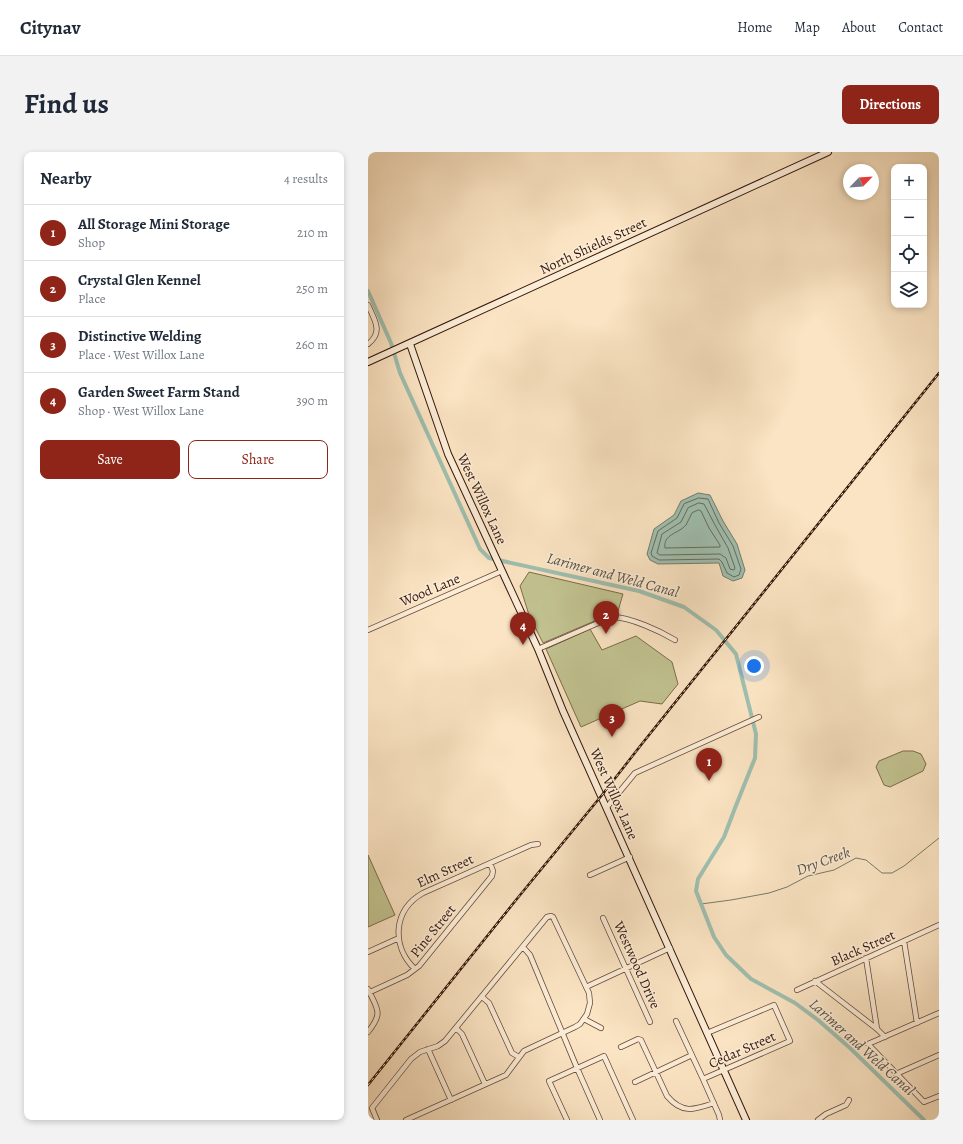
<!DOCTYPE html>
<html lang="en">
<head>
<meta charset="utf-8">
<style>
  body { margin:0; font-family:Alegreya,serif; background:#f2f2f3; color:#1f2937 }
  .controls { position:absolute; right:12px; top:12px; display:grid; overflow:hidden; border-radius:8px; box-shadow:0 2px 6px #0003 }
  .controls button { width:36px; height:36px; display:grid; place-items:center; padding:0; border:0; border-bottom:1px solid #e0e1e3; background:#fff; color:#1f2937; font:20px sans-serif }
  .compass { position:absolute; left:475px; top:12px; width:36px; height:36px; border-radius:50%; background:#fff; box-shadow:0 2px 6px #0003; rotate:65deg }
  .you { position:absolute; left:386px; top:514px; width:14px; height:14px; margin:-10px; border:3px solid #fff; border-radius:50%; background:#1a73e8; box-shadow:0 0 0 6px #1a73e833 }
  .badge { display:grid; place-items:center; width:26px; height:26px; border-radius:50%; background:#8f2418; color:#fff; font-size:13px; font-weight:700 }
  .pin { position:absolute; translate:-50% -33px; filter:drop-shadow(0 1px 2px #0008) }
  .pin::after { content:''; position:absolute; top:21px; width:14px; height:12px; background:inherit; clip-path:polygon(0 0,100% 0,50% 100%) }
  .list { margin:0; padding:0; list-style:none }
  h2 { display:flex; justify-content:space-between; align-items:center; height:52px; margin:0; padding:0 16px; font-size:17px }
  h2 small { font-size:13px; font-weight:400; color:#747a83 }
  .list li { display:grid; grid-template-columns:26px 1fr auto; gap:12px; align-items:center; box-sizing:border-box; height:56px; padding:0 16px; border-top:1px solid #e0e1e3 }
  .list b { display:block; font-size:15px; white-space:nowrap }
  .list p { margin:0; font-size:13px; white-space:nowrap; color:#747a83 }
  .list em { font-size:13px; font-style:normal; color:#747a83 }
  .actions { display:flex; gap:8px; padding:12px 16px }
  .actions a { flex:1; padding:9px 0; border:1px solid #8f2418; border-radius:8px; text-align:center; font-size:14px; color:#8f2418 }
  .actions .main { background:#8f2418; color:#fff }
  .icon { flex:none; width:22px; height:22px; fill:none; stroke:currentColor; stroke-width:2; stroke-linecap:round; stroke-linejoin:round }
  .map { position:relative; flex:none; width:571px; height:968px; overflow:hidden; border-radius:8px }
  header { display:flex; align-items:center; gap:24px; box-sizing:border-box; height:56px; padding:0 20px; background:#fff; border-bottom:1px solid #e0e1e3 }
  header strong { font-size:19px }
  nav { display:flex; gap:22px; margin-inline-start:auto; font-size:14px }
  .intro { display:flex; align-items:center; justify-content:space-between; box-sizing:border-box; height:96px; padding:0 24px }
  h1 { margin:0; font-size:28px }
  .button { padding:10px 18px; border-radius:8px; background:#8f2418; color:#fff; font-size:14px; font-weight:700 }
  main { display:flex; gap:24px; padding:0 24px }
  aside { flex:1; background:#fff; border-radius:8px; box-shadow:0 2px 6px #0003 }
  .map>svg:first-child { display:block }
  .green { fill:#c2c391; stroke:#7c6c4c }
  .water { fill:#9fbfaf; stroke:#757b6c }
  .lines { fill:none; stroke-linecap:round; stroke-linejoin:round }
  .shore { stroke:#6a6a5c; stroke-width:1 }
  .stream { stroke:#757b6c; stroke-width:1 }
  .canal { stroke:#9fbfaf; stroke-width:4 }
  .street-casing { stroke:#664a37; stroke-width:6 }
  .secondary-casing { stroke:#351608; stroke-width:8 }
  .street { stroke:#fcedd8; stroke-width:4.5 }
  .secondary { stroke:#fcedd8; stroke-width:6 }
  .rail-casing { stroke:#351608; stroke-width:2.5 }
  .rail { stroke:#fcedd8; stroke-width:1; stroke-dasharray:3; stroke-linecap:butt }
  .labels { text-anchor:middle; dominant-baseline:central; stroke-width:3; stroke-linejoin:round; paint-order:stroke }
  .street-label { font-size:14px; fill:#351608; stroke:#fcedd8 }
  .water-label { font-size:15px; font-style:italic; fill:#5a5142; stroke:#fcedd8 }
</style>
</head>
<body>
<header>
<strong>Citynav</strong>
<nav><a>Home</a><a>Map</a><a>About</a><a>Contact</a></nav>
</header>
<div class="intro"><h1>Find us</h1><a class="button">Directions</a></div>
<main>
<aside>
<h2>Nearby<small>4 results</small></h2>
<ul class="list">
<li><span class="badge">1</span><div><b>All Storage Mini Storage</b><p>Shop</p></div><em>210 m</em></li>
<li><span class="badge">2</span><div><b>Crystal Glen Kennel</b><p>Place</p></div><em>250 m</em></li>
<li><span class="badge">3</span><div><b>Distinctive Welding</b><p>Place · West Willox Lane</p></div><em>260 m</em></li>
<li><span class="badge">4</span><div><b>Garden Sweet Farm Stand</b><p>Shop · West Willox Lane</p></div><em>390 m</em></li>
</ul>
<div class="actions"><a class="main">Save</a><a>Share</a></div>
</aside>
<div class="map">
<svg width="571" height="968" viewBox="0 0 571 968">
  <rect width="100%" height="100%" fill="#fbe4c3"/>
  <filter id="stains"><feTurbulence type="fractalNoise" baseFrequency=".005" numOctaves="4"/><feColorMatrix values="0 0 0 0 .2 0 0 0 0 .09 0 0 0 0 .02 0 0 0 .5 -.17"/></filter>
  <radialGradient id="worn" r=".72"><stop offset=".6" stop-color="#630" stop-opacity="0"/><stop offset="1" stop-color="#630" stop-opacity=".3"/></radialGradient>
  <path class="green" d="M161,420L255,442L250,459L175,491L161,463L152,434Z
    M222,477L234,498L268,484L304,510L310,532L294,552L272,549L213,575L178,497Z
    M535,599H545L553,602L558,612L555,619L522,635L516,633L508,615L511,609Z
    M0,703L27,763L0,775Z"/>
  <path class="water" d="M330,341L342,343L355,369L369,392L377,418L374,426L365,429L355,424L351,411L290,412L282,408L279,402L286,377L306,363L313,349Z"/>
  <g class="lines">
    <path class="shore" d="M331,346L340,347L351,371L365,394L373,417L371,423L366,425L359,421L354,410L351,407L291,408L284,404L283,401L290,379L309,366L316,352Z
      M331,351L336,352L347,373L360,396L367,416L366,418L362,417L358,406L352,402L292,403L289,401L294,382L313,370L320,356Z
      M331,358L333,359L341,376L352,393V395L297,396C295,382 310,382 318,373C320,369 322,365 324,361Z"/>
    <path class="stream" d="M333,752L363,748L401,741L419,735L440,724L466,718L488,706L498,708L514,721H524L536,714L571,686"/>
    <path class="canal" d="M0,139L23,191L32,221L112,397L121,406L271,439L316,455L348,478L368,502L388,582L387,606L367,656L356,685L330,727L328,739L346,785L358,803L383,827L427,851L450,868L482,896L556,968"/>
    <defs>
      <path id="street" d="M0,153C6,167 16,180 0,192
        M0,478L134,419
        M170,497L244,465C262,465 292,479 307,488
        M239,655L267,621L391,565
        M222,723L262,705
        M235,766L282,870
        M536,789L549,871
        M155,795L162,803L209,916L232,968
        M0,800L31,786
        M498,806L509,877
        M47,817C23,794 25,758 55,741L163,693L170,692
        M447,829L509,877L517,885
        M218,835L302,796
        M0,837C9,857 16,860 0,880
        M429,838L571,773
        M0,841L39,823L51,814L124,724L125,719L122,711
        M114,845L121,851L144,901L151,905
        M571,861L500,892L556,950L571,944
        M216,867L233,876
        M308,869L335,927L351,963L352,968
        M88,876L94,882L117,932
        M253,895L270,887L273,888L299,944C314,962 326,958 346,951
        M60,897L83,948
        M528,922L571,903
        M335,927L422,889L406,853L339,881
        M267,930L324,903
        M9,968L4,956L43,907L52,900L70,894L77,889L179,765L183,764L185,765L221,841L222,851L219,862L212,872L207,875L156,899L138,923L38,968
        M199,968L181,929L236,904L265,968
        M450,968L458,962L478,953L481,948"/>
      <path id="secondary" d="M42,192L80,302L170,497L195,559L378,968
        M0,210L460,0"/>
    </defs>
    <use href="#street" class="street-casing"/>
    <use href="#secondary" class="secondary-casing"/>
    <use href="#street" class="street"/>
    <use href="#secondary" class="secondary"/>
    <defs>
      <path id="rail" d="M0,933L148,748L234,643L273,593L571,221"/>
    </defs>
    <use href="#rail" class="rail-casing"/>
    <use href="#rail" class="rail"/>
  </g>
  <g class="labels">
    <g class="street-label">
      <text transform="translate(225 94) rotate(-25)">North Shields Street</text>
      <text transform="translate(114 347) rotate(65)">West Willox Lane</text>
      <text transform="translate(62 438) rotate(-23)">Wood Lane</text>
      <text transform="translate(246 642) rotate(66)">West Willox Lane</text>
      <text transform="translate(77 719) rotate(-25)">Elm Street</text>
      <text transform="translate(65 779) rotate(-51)">Pine Street</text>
      <text transform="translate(495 796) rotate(-24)">Black Street</text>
      <text transform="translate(269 813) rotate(66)">Westwood Drive</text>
      <text transform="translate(374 898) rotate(-24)">Cedar Street</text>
    </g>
    <g class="water-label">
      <text transform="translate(245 423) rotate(15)">Larimer and Weld Canal</text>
      <text transform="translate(455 709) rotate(-20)">Dry Creek</text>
      <text transform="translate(494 895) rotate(42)">Larimer and Weld Canal</text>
    </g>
  </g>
  <rect width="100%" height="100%" filter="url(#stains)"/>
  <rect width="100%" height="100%" fill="url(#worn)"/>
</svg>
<div class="controls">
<button>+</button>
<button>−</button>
<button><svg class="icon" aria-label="locate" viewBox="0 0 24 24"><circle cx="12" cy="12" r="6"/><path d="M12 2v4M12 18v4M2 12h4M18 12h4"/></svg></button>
<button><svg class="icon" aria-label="layers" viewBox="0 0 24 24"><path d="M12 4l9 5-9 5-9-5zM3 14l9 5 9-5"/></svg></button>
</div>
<svg class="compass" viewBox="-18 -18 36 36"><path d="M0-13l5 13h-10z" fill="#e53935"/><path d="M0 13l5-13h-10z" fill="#747a83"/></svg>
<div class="you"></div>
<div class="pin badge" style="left:341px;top:629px">1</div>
<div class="pin badge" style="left:238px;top:482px">2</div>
<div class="pin badge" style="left:244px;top:585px">3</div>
<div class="pin badge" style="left:155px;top:493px">4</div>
</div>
</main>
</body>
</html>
